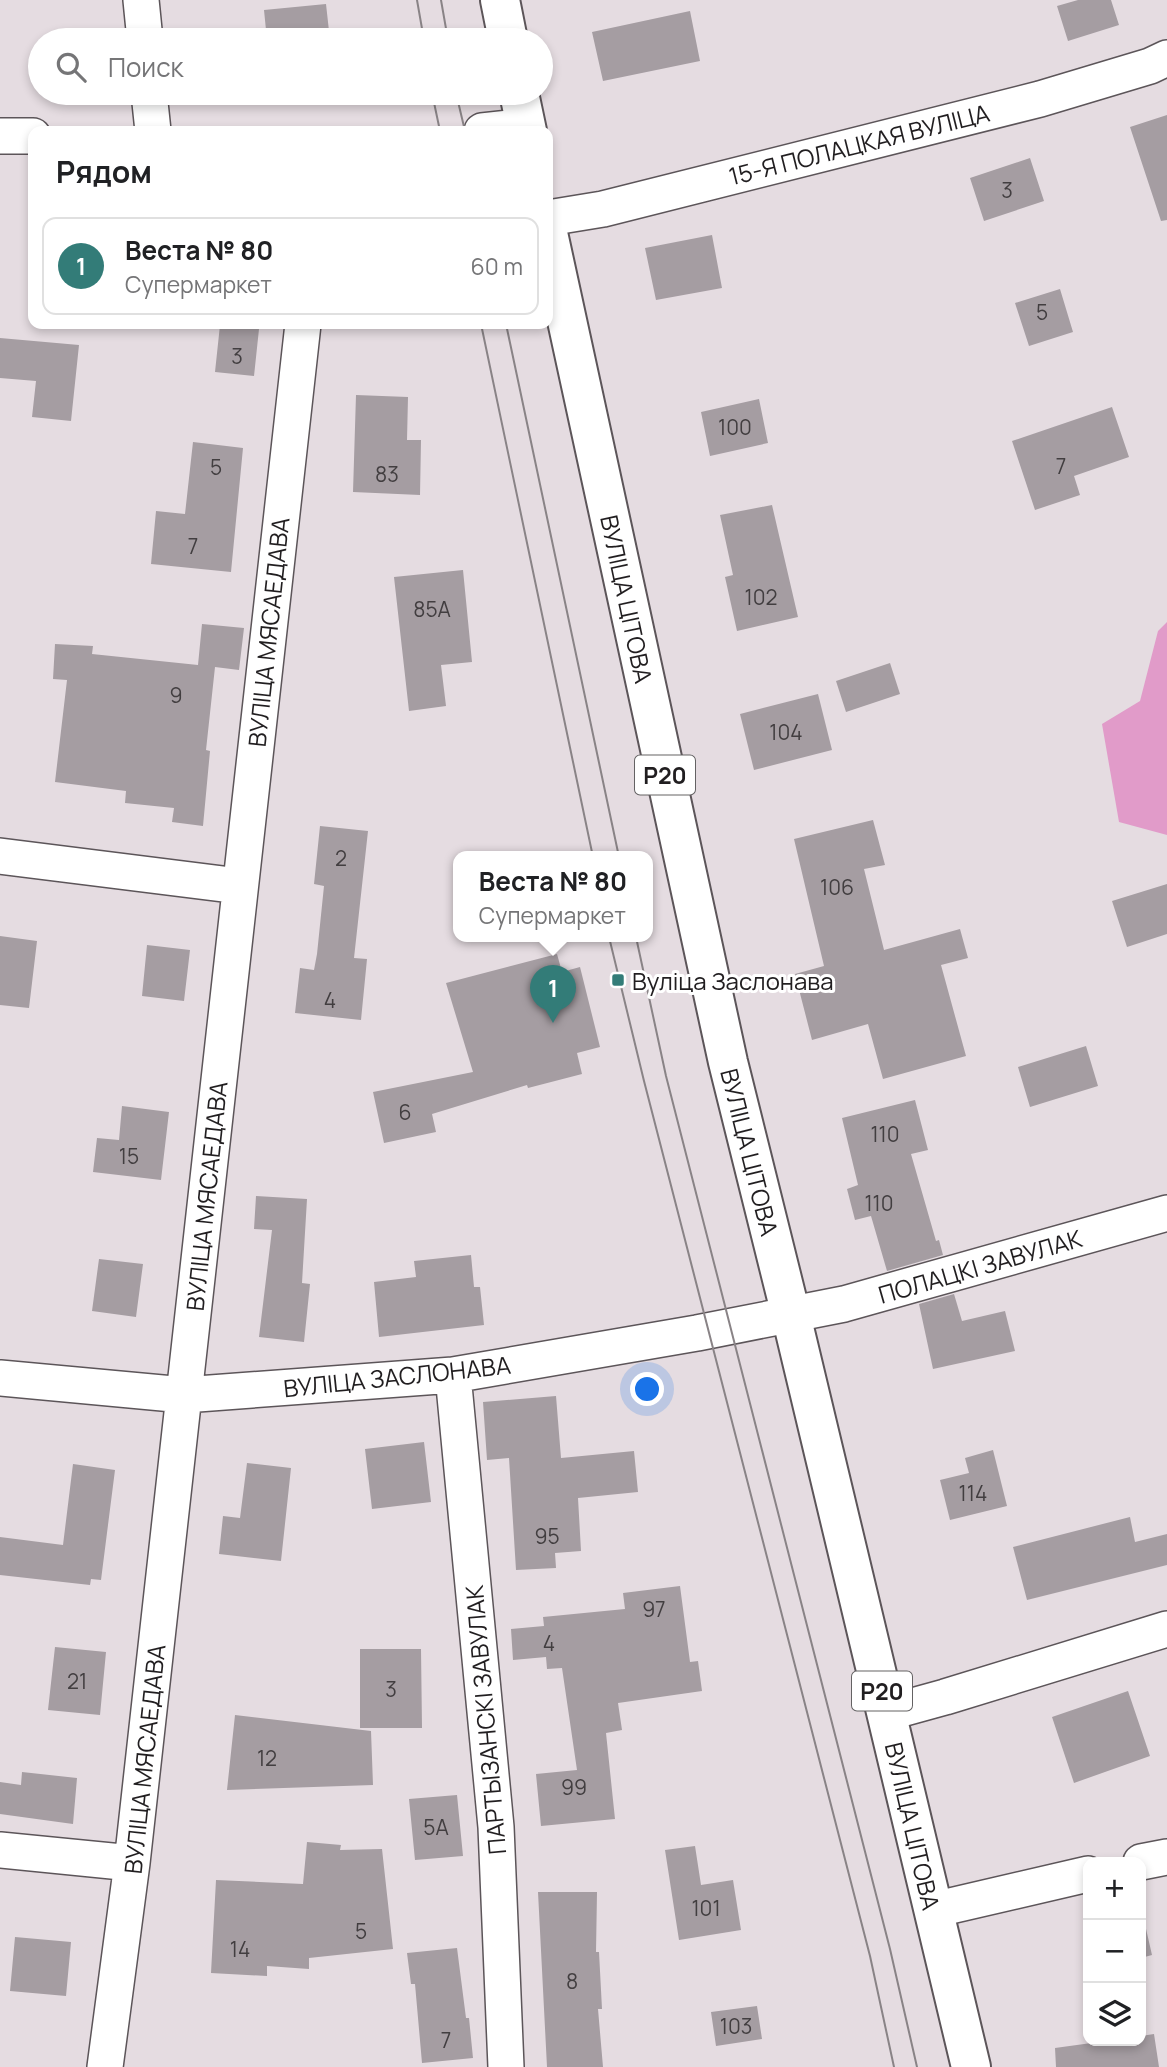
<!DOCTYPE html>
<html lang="ru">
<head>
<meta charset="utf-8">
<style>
  body { margin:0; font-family:Manrope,sans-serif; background:#f6f6f6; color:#202124 }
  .controls { position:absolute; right:21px; bottom:21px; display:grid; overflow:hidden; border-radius:14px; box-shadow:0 4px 10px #0003 }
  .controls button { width:63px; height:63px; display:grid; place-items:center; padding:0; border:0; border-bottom:2px solid #e0e0e0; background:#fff; color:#202124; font:35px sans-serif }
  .you { position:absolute; left:648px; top:1390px; width:24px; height:24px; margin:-18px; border:5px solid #fff; border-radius:50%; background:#1a73e8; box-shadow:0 0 0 10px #1a73e833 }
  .badge { display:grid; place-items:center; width:46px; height:46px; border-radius:50%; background:#337c78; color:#fff; font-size:23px; font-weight:700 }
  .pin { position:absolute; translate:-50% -58px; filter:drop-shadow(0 2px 4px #0008) }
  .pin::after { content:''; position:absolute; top:37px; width:24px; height:21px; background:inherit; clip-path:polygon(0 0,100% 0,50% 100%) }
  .popup { position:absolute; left:453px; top:851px; width:200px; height:91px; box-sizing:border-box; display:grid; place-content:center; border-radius:14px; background:#fff; filter:drop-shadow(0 2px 5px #0005); font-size:23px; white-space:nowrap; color:#757577 }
  .popup b { font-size:26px; color:#202124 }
  .popup::after { content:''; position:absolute; left:50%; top:100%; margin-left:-14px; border:14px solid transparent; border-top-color:#fff }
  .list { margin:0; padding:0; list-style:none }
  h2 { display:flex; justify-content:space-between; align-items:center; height:91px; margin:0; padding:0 28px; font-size:30px }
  h2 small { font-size:23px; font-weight:400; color:#757577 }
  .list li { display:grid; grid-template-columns:46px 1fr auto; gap:21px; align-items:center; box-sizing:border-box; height:98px; margin:0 14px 14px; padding:0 14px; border:2px solid #e0e0e0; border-radius:14px }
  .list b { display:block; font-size:26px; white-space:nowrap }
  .list p { margin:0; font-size:23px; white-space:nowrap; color:#757577 }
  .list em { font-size:23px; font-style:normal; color:#757577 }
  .icon { flex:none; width:38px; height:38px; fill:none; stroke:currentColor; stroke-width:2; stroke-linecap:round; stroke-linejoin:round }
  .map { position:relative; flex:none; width:1167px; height:2067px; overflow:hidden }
  .search { position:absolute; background:#fff; box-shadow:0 4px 10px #0003; left:28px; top:28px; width:525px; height:77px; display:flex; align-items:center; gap:18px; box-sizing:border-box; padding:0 24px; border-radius:38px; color:#757577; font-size:26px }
  .panel { position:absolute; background:#fff; box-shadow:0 4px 10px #0003; left:28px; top:126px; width:525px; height:203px; border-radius:14px }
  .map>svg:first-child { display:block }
  .green { fill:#e19bc9 }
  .building { fill:#a59da2 }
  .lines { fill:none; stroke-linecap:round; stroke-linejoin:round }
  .minor-casing { stroke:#5c5559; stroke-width:38 }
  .primary-casing { stroke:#5c5559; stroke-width:42 }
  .minor { stroke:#fff; stroke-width:35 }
  .primary { stroke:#fff; stroke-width:38 }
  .tram { stroke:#898386; stroke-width:2 }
  .poi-dot { fill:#337c78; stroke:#fff; stroke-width:2.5 }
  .labels { text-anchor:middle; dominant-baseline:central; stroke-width:6; stroke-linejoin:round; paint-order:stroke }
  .number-label { font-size:21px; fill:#423e40 }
  .shield { fill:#fff; stroke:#646263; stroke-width:2 }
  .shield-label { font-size:23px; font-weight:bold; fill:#211e20 }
  .street-label { font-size:24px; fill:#211e20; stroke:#fff }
  .poi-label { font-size:24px; fill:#211e20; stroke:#fff; text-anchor:start }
</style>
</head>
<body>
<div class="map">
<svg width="1167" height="2067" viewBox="0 0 1167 2067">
  <rect width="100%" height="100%" fill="#e5dce1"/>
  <path class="green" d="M1167,622V835L1119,822L1102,724L1140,701L1158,631Z"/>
  <path class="building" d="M1078,0H1111L1119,25L1068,41L1057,6Z
    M326,4L330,40H267L264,10Z
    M690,11L700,61L603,81L592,32Z
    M1167,115V220L1161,221L1130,127Z
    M1030,158L1044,201L984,221L970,178Z
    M712,235L722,288L656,300L645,248Z
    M1060,289L1073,332L1029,346L1015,303Z
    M220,325L259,329L254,376L215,372Z
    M0,338L79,345L71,421L32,417L36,381L0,378Z
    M356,395L408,397L407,440H421L420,495L353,492Z
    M759,399L768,443L710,456L701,412Z
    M1112,407L1129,457L1074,476L1080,495L1035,510L1012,441Z
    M193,442L243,448L231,572L151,564L156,511L185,514Z
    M772,505L798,617L737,631L725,577L733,575L720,515Z
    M463,570L472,662L441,665L446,706L409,711L394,577Z
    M202,624L244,628L239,670L215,667L206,750L210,751L203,826L172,822L174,808L125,803L126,791L55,782L67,680L53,679L55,644L93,646L92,654L198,665Z
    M890,663L900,694L846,712L836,681Z
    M818,694L832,750L754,770L740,714Z
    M873,820L885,865L864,869L884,950L960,929L968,958L941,965L966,1056L883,1079L868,1024L812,1040L795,974L824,966L794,839Z
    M320,826L368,831L354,958L367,959L361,1020L295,1013L300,968L314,970L317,954L324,886L314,884Z
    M1167,884V934L1127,947L1112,901Z
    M0,936L37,941L29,1008L0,1005Z
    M147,945L190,950L184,1001L142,996Z
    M557,954L562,972L580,967L600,1047L577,1053L582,1074L528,1088L527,1085L432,1114L436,1132L384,1143L373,1092L473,1072L446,983Z
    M1086,1046L1098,1086L1030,1107L1018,1067Z
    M915,1100L928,1150L911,1154L936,1241L939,1240L943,1255L887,1271L871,1216L855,1220L847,1189L858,1185L842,1118Z
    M122,1106L169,1112L161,1180L93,1172L97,1138L119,1140Z
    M256,1196L307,1199L302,1283L310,1284L304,1342L259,1337L272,1230L254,1229Z
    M471,1255L474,1287H480L484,1325L379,1337L374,1282L416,1277L414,1261Z
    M99,1259L143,1264L136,1317L92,1311Z
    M954,1294L962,1321L1005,1311L1015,1351L933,1369L919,1304Z
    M556,1396L561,1458L634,1451L638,1492L578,1498L581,1551L555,1553L556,1568L516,1570L509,1458L487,1460L483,1402Z
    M424,1442L431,1502L372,1509L365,1449Z
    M993,1450L1007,1506L950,1520L940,1480L969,1473L965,1458Z
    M247,1463L291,1468L281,1561L219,1554L223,1516L240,1518Z
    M73,1464L115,1470L101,1580L91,1579L90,1585L0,1575V1537L63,1545Z
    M1130,1517L1135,1542L1167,1534V1565L1027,1600L1013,1547Z
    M680,1586L690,1662L698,1661L702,1691L618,1703L622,1730L606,1733L615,1819L541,1826L536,1774L577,1770L562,1668L547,1669L546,1657L513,1660L511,1629L544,1626L543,1617L625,1609L623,1593Z
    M55,1647L106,1652L100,1715L48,1710Z
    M360,1649H421L422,1728H360Z
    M1128,1691L1150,1756L1074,1783L1052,1717Z
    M235,1715L371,1731L373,1785L227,1790Z
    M22,1772L77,1778L73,1824L0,1814V1782L21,1785Z
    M457,1795L463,1856L415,1860L409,1799Z
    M307,1842L341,1845L340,1850L382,1849L393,1949L309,1958V1969L267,1966V1976L211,1973L216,1880L303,1884Z
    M695,1846L701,1885L733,1880L741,1930L679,1940L665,1850Z
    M538,1892H597L596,1952H599L602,2009H598L603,2067H547Z
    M1141,1907L1152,1955L1141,1958Z
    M15,1937L71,1942L66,1996L10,1991Z
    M457,1948L466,2018H469L473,2058L422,2063L415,1984H411L407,1953Z
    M757,2006L762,2039L716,2046L711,2012Z
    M1154,2034L1159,2067H1056L1055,2048L1106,2041H1141V2036Z"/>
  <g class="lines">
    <defs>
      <path id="minor" d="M141,0L145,40
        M149,93L153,131
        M482,131L526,126
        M0,136H33
        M548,218L603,209L1040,99L1150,66L1167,58
        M0,856L239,886
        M453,1375L496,1827L506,2067
        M0,1378L184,1395L453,1375L697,1333L844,1304L1167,1213
        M887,1713L945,1697L1167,1629
        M0,1850L132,1863
        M1141,1862L1167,1857
        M933,1910L1088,1874
        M105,2067L132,1863L303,324"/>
      <path id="primary" d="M500,0L508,40
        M519,93L527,131
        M548,233L728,1062L791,1315L971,2067"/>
    </defs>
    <use href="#minor" class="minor-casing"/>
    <use href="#primary" class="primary-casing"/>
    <use href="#minor" class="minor"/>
    <use href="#primary" class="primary"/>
    <path class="tram" d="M417,0L424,40
      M441,0L448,40
      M432,93L440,131
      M456,93L465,131
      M481,324L593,857
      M506,324L619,857
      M609,937L644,1081L870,1956L894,2067
      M636,937L666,1076L890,1949L917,2067"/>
  </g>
  <rect class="poi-dot" x="611" y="973" width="14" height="14" rx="3.5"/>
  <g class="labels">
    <g class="number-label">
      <text x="1007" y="190">3</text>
      <text x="1042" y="312">5</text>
      <text x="237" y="356">3</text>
      <text x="735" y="427">100</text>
      <text x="1061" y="466">7</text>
      <text x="216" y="467">5</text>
      <text x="387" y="474">83</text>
      <text x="193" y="546">7</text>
      <text x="761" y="597">102</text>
      <text x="432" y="609">85А</text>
      <text x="176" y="695">9</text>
      <text x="786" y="732">104</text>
      <text x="341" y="858">2</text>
      <text x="837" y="887">106</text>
      <text x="330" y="1000">4</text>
      <text x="405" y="1112">6</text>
      <text x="885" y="1134">110</text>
      <text x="129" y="1156">15</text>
      <text x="879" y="1203">110</text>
      <text x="973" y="1493">114</text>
      <text x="547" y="1536">95</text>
      <text x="654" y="1609">97</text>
      <text x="549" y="1643">4</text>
      <text x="77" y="1681">21</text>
      <text x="391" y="1689">3</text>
      <text x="267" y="1758">12</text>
      <text x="574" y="1787">99</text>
      <text x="436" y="1827">5А</text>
      <text x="706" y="1908">101</text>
      <text x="361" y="1931">5</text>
      <text x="240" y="1949">14</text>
      <text x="572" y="1981">8</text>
      <text x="736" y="2026">103</text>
      <text x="446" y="2040">7</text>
    </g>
    <g class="shield">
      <rect x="635" y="755.5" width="60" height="39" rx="5"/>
      <rect x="852" y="1671.5" width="60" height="39" rx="5"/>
    </g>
    <g class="shield-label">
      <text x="665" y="775">Р20</text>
      <text x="882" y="1691">Р20</text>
    </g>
    <g class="street-label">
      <text transform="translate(859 144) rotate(-14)">15-Я ПОЛАЦКАЯ ВУЛІЦА</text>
      <text transform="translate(627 599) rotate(78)">ВУЛІЦА ЦІТОВА</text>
      <text transform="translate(268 632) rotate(-84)">ВУЛІЦА МЯСАЕДАВА</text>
      <text transform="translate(750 1152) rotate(76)">ВУЛІЦА ЦІТОВА</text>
      <text transform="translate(206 1196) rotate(-84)">ВУЛІЦА МЯСАЕДАВА</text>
      <text transform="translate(980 1266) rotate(-16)">ПОЛАЦКІ ЗАВУЛАК</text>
      <text transform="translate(397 1376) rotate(-6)">ВУЛІЦА ЗАСЛОНАВА</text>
      <text transform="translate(485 1720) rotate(-95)">ПАРТЫЗАНСКІ ЗАВУЛАК</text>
      <text transform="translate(144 1759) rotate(-84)">ВУЛІЦА МЯСАЕДАВА</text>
      <text transform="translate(913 1826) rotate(77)">ВУЛІЦА ЦІТОВА</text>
    </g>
    <g class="poi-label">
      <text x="632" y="980">Вуліца Заслонава</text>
    </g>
  </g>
</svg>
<div class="controls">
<button>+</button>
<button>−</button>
<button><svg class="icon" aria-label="layers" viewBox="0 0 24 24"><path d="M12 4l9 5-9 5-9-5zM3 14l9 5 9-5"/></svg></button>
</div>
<div class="you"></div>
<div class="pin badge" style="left:553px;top:1023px">1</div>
<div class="popup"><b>Веста № 80</b>Супермаркет</div>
<div class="search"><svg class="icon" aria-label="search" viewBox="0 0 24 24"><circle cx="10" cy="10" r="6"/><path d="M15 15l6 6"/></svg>Поиск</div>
<section class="panel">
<h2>Рядом<small></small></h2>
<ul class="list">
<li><span class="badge">1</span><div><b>Веста № 80</b><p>Супермаркет</p></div><em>60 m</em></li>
</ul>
</section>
</div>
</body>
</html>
